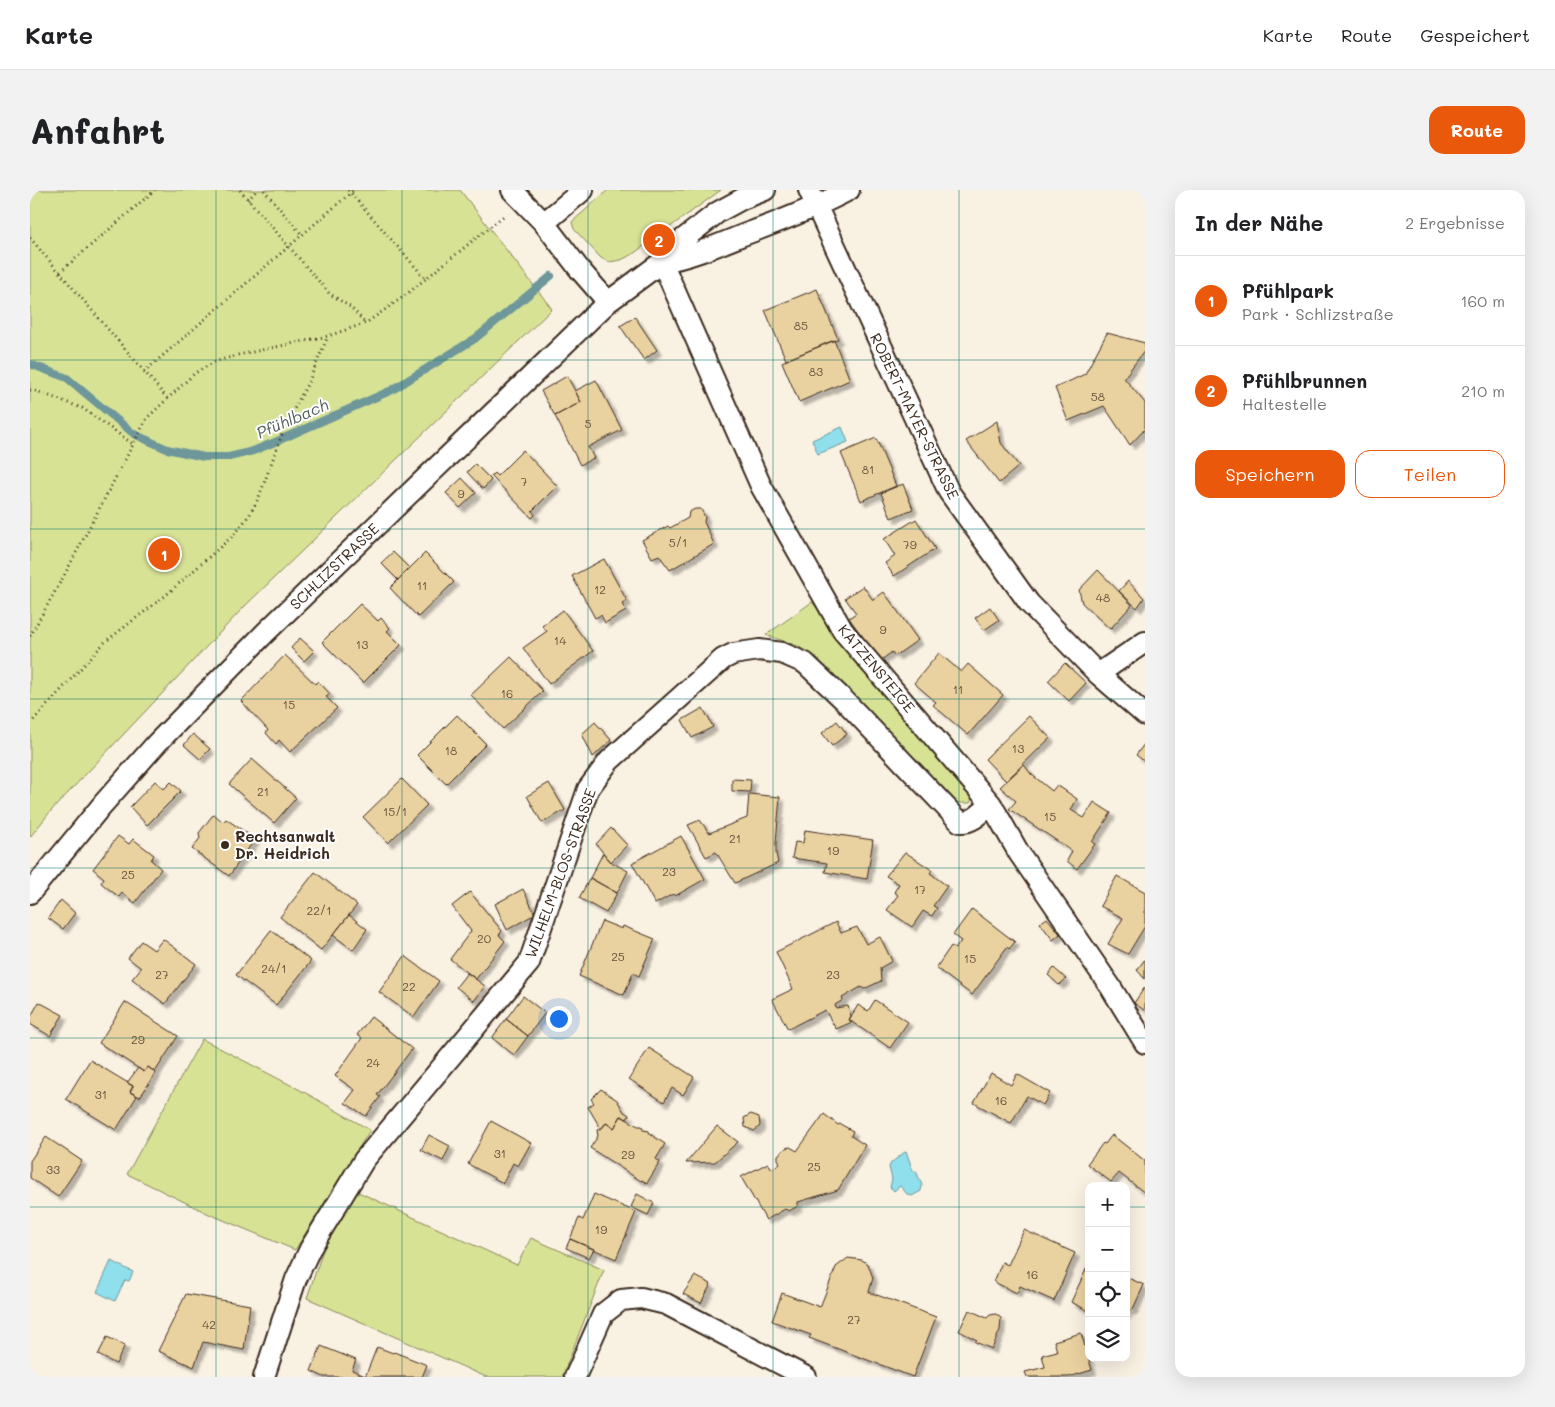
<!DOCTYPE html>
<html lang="de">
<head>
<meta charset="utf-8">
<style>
  body { margin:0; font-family:Mali,sans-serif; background:#f2f2f2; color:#202124 }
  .controls { position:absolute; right:15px; bottom:15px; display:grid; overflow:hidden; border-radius:10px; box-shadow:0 5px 20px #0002 }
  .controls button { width:45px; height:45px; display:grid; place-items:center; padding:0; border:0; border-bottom:1px solid #e0e0e0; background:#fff; color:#202124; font:25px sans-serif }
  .you { position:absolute; left:528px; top:828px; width:18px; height:18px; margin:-12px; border:4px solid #fff; border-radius:50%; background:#1a73e8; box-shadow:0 0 0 8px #1a73e833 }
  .badge { display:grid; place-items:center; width:32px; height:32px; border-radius:50%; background:#ea580c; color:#fff; font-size:16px; font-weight:700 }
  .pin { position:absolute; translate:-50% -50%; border:2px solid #fff; box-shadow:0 1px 5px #0006 }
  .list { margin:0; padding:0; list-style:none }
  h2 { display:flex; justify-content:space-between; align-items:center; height:65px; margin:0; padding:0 20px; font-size:21px }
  h2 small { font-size:16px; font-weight:400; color:#757577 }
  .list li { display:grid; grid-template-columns:32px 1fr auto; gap:15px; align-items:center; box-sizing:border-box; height:90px; padding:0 20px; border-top:1px solid #e0e0e0 }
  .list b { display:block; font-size:19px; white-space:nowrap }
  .list p { margin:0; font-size:16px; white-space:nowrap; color:#757577 }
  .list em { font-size:16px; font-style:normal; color:#757577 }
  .actions { display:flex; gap:10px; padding:15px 20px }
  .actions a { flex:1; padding:11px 0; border:1px solid #ea580c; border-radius:15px; text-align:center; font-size:18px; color:#ea580c }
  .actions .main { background:#ea580c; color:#fff }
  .icon { flex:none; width:28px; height:28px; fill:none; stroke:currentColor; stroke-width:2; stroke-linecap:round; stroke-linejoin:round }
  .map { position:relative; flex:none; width:1115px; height:1187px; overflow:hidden; border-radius:15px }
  header { display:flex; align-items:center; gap:30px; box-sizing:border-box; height:70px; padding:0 25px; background:#fff; border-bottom:1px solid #e0e0e0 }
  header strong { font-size:24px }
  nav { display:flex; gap:28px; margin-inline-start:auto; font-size:18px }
  .intro { display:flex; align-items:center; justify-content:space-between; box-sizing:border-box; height:120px; padding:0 30px }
  h1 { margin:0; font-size:35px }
  .button { padding:12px 22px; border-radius:15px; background:#ea580c; color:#fff; font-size:18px; font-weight:700 }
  main { display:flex; gap:30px; padding:0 30px }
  aside { flex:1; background:#fff; border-radius:15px; box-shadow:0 5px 20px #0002 }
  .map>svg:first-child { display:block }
  .green { fill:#d7e295; stroke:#89865a }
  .water { fill:#8fdfec; stroke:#6d979a }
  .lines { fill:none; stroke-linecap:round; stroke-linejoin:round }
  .stream { stroke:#6d979a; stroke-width:8 }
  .building { fill:#ead1a0; stroke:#3b2a1e; filter:url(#shadow) }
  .street-casing { stroke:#3b2a1e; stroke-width:24 }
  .path { stroke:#3b2a1e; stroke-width:3; stroke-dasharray:1 4; stroke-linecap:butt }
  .street { stroke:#fff; stroke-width:20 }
  .grid { fill:none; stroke:#0f766e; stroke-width:1; stroke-opacity:0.55 }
  .poi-dot { fill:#3b2a1e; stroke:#fff; stroke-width:2 }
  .labels { text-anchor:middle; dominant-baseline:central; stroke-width:4; stroke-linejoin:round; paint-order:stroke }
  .number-label { font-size:12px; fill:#67543e }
  .street-label { font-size:15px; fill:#3b2a1e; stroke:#fff }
  .poi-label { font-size:15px; font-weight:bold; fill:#3b2a1e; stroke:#fff; text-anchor:start }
  .water-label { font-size:16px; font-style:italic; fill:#54605c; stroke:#fff }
</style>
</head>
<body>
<header>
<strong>Karte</strong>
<nav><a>Karte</a><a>Route</a><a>Gespeichert</a></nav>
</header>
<div class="intro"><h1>Anfahrt</h1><a class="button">Route</a></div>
<main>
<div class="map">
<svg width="1115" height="1187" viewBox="0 0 1115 1187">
  <defs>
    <filter id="shadow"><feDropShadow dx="4.5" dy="4.5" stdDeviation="1" flood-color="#0004"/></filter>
  </defs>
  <rect width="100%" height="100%" fill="#f9f1e2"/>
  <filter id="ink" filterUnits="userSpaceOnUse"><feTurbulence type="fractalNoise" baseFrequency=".02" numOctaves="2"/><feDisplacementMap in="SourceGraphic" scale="10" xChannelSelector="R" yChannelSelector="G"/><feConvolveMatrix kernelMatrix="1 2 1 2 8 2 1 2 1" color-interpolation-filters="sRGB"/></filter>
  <g filter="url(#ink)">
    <path class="green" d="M0,0H430L522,119L215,416L20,622L0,647Z
      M578,0H691L603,64L591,70L579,72L571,68L544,39L542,32Z
      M782,412L943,606L940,613H928L798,479L768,456L736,445Z
      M172,849L274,902L340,940L265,1060L179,1024L97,984Z
      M324,1000L487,1075L501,1048L574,1080L532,1187H456L277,1108L296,1051Z"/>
    <path class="water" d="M812,237L818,252L788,264L782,250Z
      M876,961L883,981H886L892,995L891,1001L882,1006L877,1004L870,996L864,1001L860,997L862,989L859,977L861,973Z
      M81,1071L103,1082L99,1091L95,1090L85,1111L67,1102Z"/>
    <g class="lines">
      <path class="stream" d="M0,174L37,188L104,244L137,259L174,267H199L223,261L245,252L362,200L446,148L521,86"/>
    </g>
    <path class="building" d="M787,99L808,149L756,170L735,120Z
      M605,127L627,160L614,170L590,136Z
      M1077,143L1115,153V160L1094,188L1115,213V239L1100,255L1074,216L1038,231L1025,198L1055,184Z
      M804,150L820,190L769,212L752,172Z
      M537,186L551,212L525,226L511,201Z
      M566,190L592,240L558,257L564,268L550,275L525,226L551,212L545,201Z
      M967,231L971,253L989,276L969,293L936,251Z
      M846,248L866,296L831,311L811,263Z
      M493,260L527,296L502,321L505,325L502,328L461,286L464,283L467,286Z
      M445,274L461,290L453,299L437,282Z
      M432,288L446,303L430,318L416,303Z
      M873,294L883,319L861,328L851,303Z
      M665,319H671L675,327L674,332L684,354L640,380L629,365L622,368L612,350L638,336L640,338L658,328L659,322Z
      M886,329L905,359L864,386L855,373L865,366L854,349Z
      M363,362L379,378L368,390L351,373Z
      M395,363L424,392L388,427L360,398Z
      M574,369L597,411L592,414L596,421L575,433L571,425L565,428L542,386Z
      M1068,380L1102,415L1080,439L1052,413L1049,400Z
      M1098,391L1114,408L1107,418L1089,401Z
      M833,396L843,410L854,402L888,450L865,466L862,462L850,471L819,428L826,423L815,408Z
      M330,414L348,431L351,428L360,438L357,441L371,455L333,493L292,452Z
      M960,417L969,430L954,440L945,428Z
      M533,420L563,461L519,494L493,458L517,441L512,436Z
      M270,448L284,461L274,471L261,458Z
      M909,463L931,482L938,474L973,505L938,545L903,515L906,512L884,493Z
      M255,465L285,494L288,491L300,504L296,507L307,518L260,562L249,550L246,554L236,543L238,540L211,511Z
      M481,467L513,501L473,539L441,505Z
      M1035,473L1056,493L1039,511L1018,491Z
      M673,518L683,537L662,548L652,530Z
      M427,525L456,554L416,594L387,565Z
      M999,526L1020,548L976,591L955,569Z
      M807,531L817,544L802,556L792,543Z
      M565,532L581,550L563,567L552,544Z
      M163,544L180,559L170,569L154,555Z
      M1115,553V572L1106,565Z
      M222,569L266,608L244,633L199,594Z
      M994,575L1001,584L1022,601L1027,595L1047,609L1041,620L1054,628L1064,612L1081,623L1062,652L1065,654L1047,679L1037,671L1042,661L979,619L986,611L970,597Z
      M372,589L397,615L358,653L333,627Z
      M702,589L721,590L720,602L702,601Z
      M125,591L134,599L141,592L151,601L117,635L100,617Z
      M519,593L535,620L512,633L497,606Z
      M719,604L750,607L746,652V663L748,673L705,693L686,662L676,667L658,635L670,630L679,643L717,628Z
      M185,625L193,632L196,629L225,649L199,686L162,659L170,648L169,643L182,626Z
      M581,638L597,655L581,672L566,654Z
      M775,640L843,650L837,689L795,682L797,673L762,668L765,652L773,653Z
      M88,646L99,654L103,649L124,665L121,670L131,679L105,713L92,703L89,707L71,693L74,688L63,679Z
      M651,646L675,689L645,706L643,704L625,714L602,673Z
      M875,662L902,680L900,683L917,696L903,716L907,718L902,726L893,721L882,737L857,720L868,705L864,702L869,694L856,686Z
      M573,663L581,672L598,681L587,703L560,688Z
      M285,682L327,715L291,760L250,727Z
      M1087,686L1115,702V736L1098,764L1078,754L1093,728L1070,716Z
      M560,688L587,703L576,723L549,708Z
      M493,699L505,724L477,740L465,714Z
      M440,702L472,741L469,745L475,751L446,789L420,769L441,741L422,716Z
      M31,710L45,723L33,739L18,728Z
      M942,719L985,752L979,759L977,757L942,805L906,778L921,756L925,759L931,751L923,745Z
      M319,725L337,739L323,760L303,745Z
      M1017,728L1030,744L1023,750L1010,733Z
      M572,731L592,739L593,736L625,749L609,786L603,783L594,805L549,786Z
      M806,732L811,743L827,737L836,754L850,747L862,771L850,778L851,791L834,799L831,797L812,808L813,810L805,815L806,818L818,816L821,826L819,830L822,832L806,839L795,820L758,839L742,809L763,799L746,762Z
      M241,740L281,771L246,815L206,785Z
      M133,749L166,774L135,814L102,789L111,778L98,768L111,751L124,760Z
      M375,766L409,791L384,827L349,802Z
      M1115,769V789L1107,780Z
      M1024,778L1036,789L1029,795L1018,785Z
      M437,783L455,796L444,811L426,797Z
      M1115,797V819L1114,820L1104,813Z
      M493,806L515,823L498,846L476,829Z
      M845,810L878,832L860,858L819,830L828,815L838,821Z
      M9,812L33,825L20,846L0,834V828Z
      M95,812L148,846L125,882L118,877L114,882L69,853Z
      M341,827L382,859L347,905L350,907L336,926L315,913L325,900L305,886L332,848L327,845Z
      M476,829L498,846L484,865L462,848Z
      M619,858L664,887L653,905L642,898L634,912L599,889Z
      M60,870L103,896L100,902L107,906L86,940L36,909Z
      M118,877L126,883L110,907L100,902L103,896L97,893L108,878L114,882Z
      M961,883L981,895L987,884L1020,903L1013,915L997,906L981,933L944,913Z
      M571,899L587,910L594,922L599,925L597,929L591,926L584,938L576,933L571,939L558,917L564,913L561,909Z
      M721,924L729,927L730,936L724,941L715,937L714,928Z
      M794,924L808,935L810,934L823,941L821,946L835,955L808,1000L768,1012V1016L759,1021L755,1019L736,1030L711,987L738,973L742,979L750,973L748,969V965L756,958L760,957L767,961Z
      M591,926L608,936H612L613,940L619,941L620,944L635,954L626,969L630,972L617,993L612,990L611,991L560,958L568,946L567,940L572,938L576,933L584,938Z
      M461,931L501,953L488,976L483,973L473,993L438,974Z
      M687,936L708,952L685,972L656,973Z
      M399,945L420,956L413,971L391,960Z
      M1082,945L1115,971V1003L1089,983L1081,992L1057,974L1073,953L1075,954Z
      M16,947L52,971L28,1007L0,988V971Z
      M564,1004L606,1022L586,1069L540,1049L549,1028L553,1030Z
      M607,1004L624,1013L618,1025L601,1017Z
      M994,1040L1045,1063L1024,1111L990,1096L987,1103L964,1092L972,1072L978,1075Z
      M540,1049L564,1059L559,1068L536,1058Z
      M818,1068L832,1070L838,1074L843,1088L839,1102L906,1127L883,1187L779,1148L781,1145L742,1131L752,1103L790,1117L806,1077Z
      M1059,1073V1121L1041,1112Z
      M665,1086L681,1094L671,1113L653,1104Z
      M1096,1087L1114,1095L1102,1121L1099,1119L1096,1125Z
      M156,1104L220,1115L214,1160L173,1152L164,1177L128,1161Z
      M939,1120L957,1128L960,1125L966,1124L971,1128L970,1140L962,1159L945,1152L947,1150L929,1141Z
      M1051,1143L1062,1180L1039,1187H997L995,1182L1015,1177L1012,1165L1027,1161L1024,1151Z
      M77,1147L95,1155L86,1174L68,1165Z
      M291,1156L326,1170L322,1180L335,1186V1187H294L281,1181Z
      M347,1157L363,1163L364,1162L397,1175L392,1187H335Z"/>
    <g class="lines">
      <defs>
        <path id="street" d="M482,0L514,33L550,80L578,112
          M779,0L919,302L999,413L1068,484L1115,525
          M514,33L553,0
          M632,72L731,296L813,441L961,614L989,663L1080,796L1115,853
          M632,72C660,67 686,56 713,45C749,32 785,18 819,0
          M1068,484L1115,452
          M0,703L73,614L127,553L236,442L578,112L632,72L647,54L688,22L712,9L735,0
          M234,1187L266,1089L280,1059L334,970L499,773L558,599L579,571L693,469L703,464L729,460L752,463L775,473L814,510L930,632C943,633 952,622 961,614
          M545,1187L573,1124L591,1110L611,1108L636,1114L776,1187"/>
      </defs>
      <use href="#street" class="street-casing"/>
      <path class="path" d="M210,0L299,103L320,117L336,133
        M234,0L272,45
        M318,0L395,88
        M218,10L227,0
        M0,48L137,208
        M30,82L125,0
        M114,182L324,0
        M0,200L6,201L52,218L103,254
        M0,446L36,382L117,228L165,183L184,172L208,165L298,146L336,133L373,107L476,24
        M0,534L75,452L135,406L206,343L220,324L229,307L255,236L279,191L298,146"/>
      <use href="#street" class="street"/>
    </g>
  </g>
  <path class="grid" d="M186,0V1187M372,0V1187M558,0V1187M743,0V1187M929,0V1187M0,170H1115M0,339H1115M0,509H1115M0,678H1115M0,848H1115M0,1017H1059M1096,1017H1115"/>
  <circle class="poi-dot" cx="195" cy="655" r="5"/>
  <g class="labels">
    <g class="number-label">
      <text x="771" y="135">85</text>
      <text x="786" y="181">83</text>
      <text x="1068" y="206">58</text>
      <text x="558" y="233">5</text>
      <text x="838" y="279">81</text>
      <text x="494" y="291">7</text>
      <text x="431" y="303">9</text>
      <text x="648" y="352">5/1</text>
      <text x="880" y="354">79</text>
      <text x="392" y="395">11</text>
      <text x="570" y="399">12</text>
      <text x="1073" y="407">48</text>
      <text x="853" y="439">9</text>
      <text x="530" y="450">14</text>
      <text x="332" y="454">13</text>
      <text x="928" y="499">11</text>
      <text x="477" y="503">16</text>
      <text x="259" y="514">15</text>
      <text x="988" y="558">13</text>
      <text x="421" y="560">18</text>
      <text x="233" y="601">21</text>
      <text x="365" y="621">15/1</text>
      <text x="1020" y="626">15</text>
      <text x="705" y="648">21</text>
      <text x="803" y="660">19</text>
      <text x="639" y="681">23</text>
      <text x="98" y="684">25</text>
      <text x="890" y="699">17</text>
      <text x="289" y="720">22/1</text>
      <text x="454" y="748">20</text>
      <text x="588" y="766">25</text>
      <text x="940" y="768">15</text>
      <text x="244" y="778">24/1</text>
      <text x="132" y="784">27</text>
      <text x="803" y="784">23</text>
      <text x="379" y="796">22</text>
      <text x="108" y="849">29</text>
      <text x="343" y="872">24</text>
      <text x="71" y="904">31</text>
      <text x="971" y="910">16</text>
      <text x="470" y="963">31</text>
      <text x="598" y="964">29</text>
      <text x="784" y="976">25</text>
      <text x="23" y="979">33</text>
      <text x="571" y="1039">19</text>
      <text x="1002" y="1084">16</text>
      <text x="824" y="1129">27</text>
      <text x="179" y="1134">42</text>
    </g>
    <g class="street-label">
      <text transform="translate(885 226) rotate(64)">ROBERT-MAYER-STRASSE</text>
      <text transform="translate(304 376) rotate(-44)">SCHLIZSTRASSE</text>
      <text transform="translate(847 478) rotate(50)">KATZENSTEIGE</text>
      <text transform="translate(530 683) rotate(-70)">WILHELM-BLOS-STRASSE</text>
    </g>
    <g class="poi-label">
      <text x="205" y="646">Rechtsanwalt<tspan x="205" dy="17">Dr. Heidrich</tspan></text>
    </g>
    <g class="water-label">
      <text transform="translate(262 228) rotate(-23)">Pfühlbach</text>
    </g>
  </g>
</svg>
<div class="controls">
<button>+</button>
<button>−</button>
<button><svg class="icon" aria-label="locate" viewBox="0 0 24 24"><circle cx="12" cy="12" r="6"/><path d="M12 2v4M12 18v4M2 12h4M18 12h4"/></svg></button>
<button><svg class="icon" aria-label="layers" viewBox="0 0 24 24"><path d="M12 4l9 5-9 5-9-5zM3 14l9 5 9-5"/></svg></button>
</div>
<div class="you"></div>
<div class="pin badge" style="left:134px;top:364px">1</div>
<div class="pin badge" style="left:629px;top:50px">2</div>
</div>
<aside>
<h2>In der Nähe<small>2 Ergebnisse</small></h2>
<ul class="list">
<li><span class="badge">1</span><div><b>Pfühlpark</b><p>Park · Schlizstraße</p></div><em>160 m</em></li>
<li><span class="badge">2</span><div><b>Pfühlbrunnen</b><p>Haltestelle</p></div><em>210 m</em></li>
</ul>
<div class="actions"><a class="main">Speichern</a><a>Teilen</a></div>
</aside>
</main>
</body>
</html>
